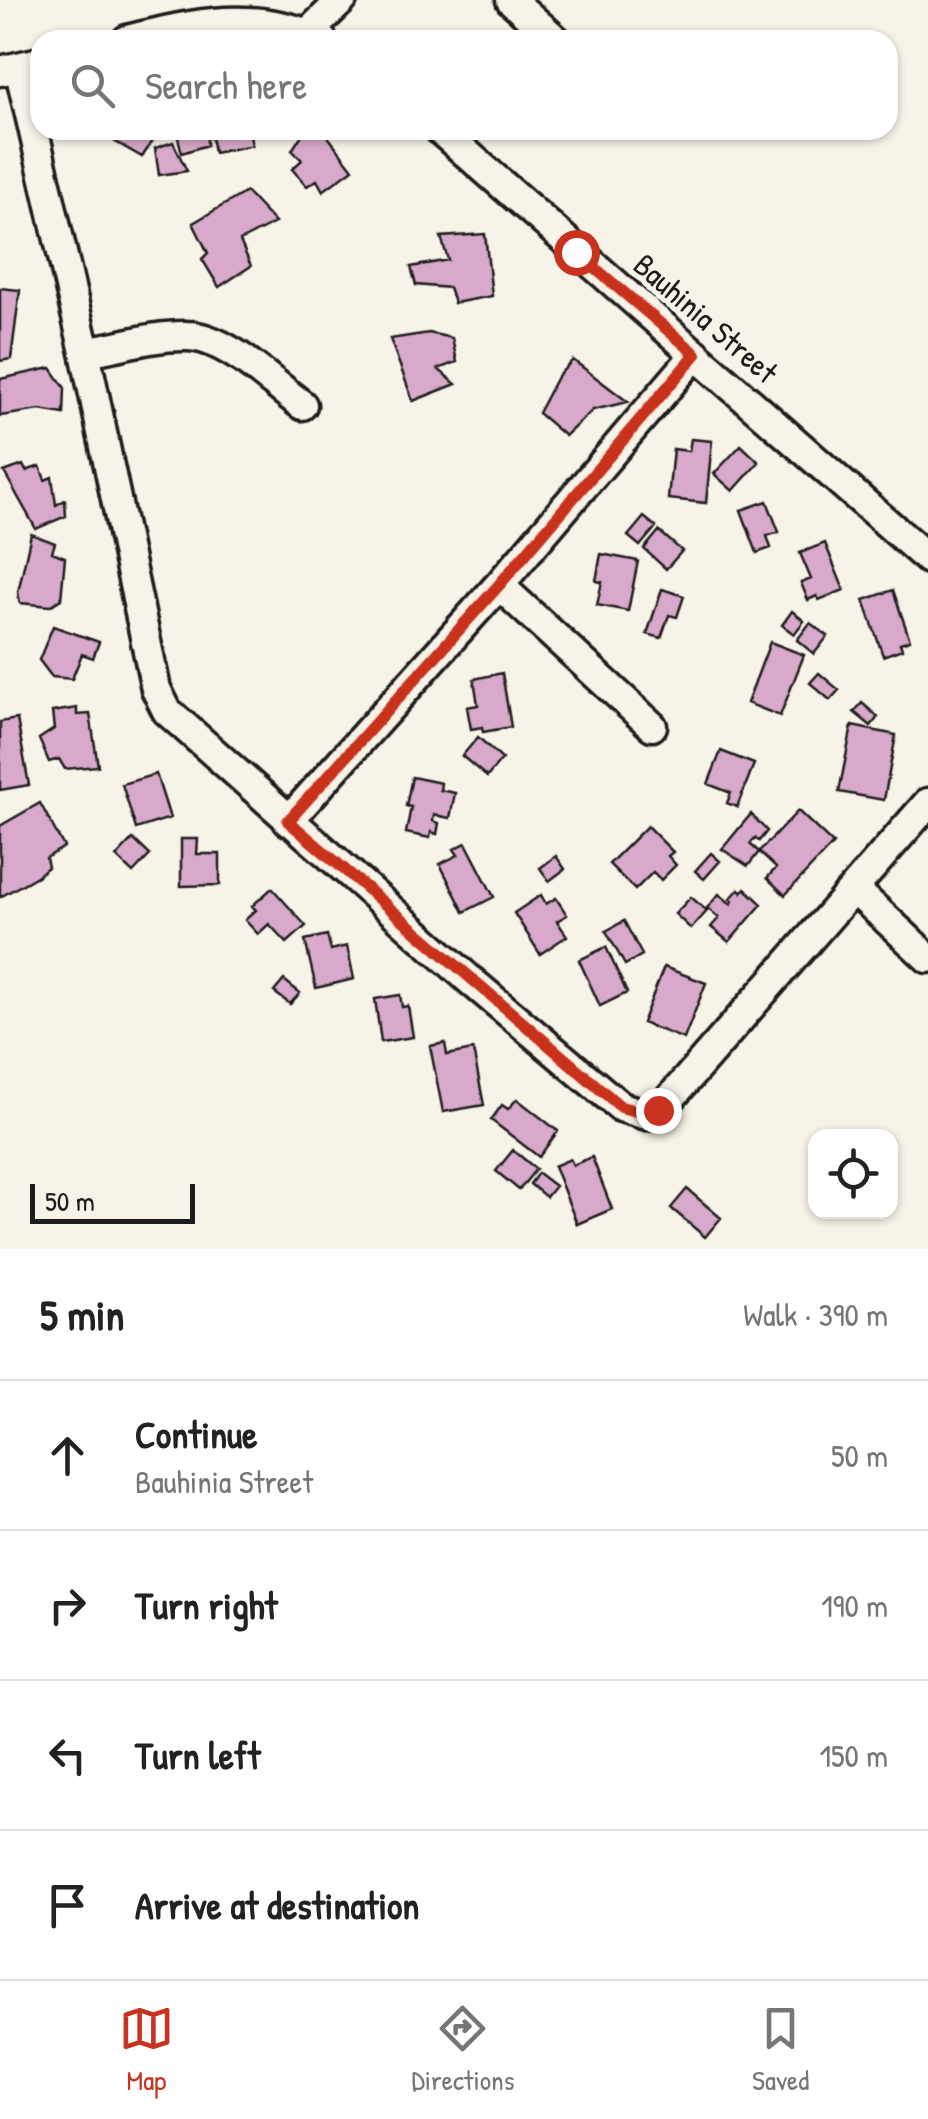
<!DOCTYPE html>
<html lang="en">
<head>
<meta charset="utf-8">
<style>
  body { margin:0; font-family:"Patrick Hand",sans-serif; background:#f6f6f6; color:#222 }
  .controls { position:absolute; right:30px; bottom:30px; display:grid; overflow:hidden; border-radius:20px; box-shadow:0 2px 8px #0004 }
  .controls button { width:90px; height:90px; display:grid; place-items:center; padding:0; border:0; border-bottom:2px solid #e0e0e0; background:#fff; color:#222; font:50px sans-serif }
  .scale { position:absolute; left:30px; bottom:25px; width:165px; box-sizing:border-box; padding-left:10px; border:5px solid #1c1c1c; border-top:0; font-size:28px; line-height:35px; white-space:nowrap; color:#1c1c1c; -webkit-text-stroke:8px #f7f3e8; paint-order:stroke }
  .stop { position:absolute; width:30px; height:30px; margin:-22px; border:8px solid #c8321e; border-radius:50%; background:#fff }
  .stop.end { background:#c8321e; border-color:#fff; box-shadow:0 2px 10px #0008 }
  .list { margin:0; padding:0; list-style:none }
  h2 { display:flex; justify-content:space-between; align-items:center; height:130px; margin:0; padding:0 40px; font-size:42px }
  h2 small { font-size:32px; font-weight:400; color:#767676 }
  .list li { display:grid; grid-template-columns:65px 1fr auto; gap:30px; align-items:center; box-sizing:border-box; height:150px; padding:0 40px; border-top:2px solid #e0e0e0 }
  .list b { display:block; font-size:38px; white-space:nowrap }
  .list p { margin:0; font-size:32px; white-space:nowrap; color:#767676 }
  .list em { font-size:32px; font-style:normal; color:#767676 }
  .icon { flex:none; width:55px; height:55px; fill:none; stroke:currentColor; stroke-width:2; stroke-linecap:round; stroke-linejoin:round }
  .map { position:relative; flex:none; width:928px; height:1249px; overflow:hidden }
  .search { position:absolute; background:#fff; box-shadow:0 2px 8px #0004; left:30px; right:30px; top:30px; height:110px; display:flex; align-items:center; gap:25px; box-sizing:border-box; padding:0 35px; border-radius:30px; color:#767676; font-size:38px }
  .sheet { height:730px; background:#fff }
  nav { display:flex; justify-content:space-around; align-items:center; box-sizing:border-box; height:140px; border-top:2px solid #e0e0e0; background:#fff; font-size:28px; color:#767676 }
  nav a { display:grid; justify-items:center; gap:5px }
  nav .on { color:#c8321e }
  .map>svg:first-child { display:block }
  .building { fill:#d8a9ca; stroke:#1c1c1c; stroke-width:2.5 }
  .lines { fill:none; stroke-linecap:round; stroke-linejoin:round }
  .minor-casing { stroke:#1c1c1c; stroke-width:35 }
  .minor { stroke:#f7f3e8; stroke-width:28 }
  .route { stroke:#c8321e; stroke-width:12 }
  .labels { text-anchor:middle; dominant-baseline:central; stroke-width:10; stroke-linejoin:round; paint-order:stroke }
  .street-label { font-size:32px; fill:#1c1c1c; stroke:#f7f3e8 }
</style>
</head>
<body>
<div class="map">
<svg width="928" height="1249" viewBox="0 0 928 1249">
  <rect width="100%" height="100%" fill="#f7f3e8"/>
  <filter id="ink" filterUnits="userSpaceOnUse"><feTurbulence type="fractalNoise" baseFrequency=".01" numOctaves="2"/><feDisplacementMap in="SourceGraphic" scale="20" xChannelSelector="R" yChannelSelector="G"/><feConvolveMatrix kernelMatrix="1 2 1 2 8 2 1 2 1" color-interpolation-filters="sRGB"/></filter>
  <g filter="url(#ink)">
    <path class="building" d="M121,130H160L142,157L114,141Z
      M176,130H207V145L182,153Z
      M210,130H249L252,145L214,153Z
      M305,130H323L353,169L323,191L317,180L307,186L292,169L302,160L292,150Z
      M173,142L187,171L159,175L155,148Z
      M246,192L275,223L240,241L251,266L219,287L202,259L208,253L193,223Z
      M485,234L492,296L454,303L449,288L416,285L411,267L448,260L441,237Z
      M0,288L20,290L11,359L0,361Z
      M429,333L452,338L457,362L438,369L456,384L413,401L390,339Z
      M573,360L628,402L593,410L565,436L538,413L557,377Z
      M51,368L65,388L64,414L40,410L0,416V379Z
      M691,439L712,441L706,503L668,499L673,449L689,451Z
      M741,445L759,462L733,491L714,474Z
      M23,465L26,471L40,466L45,480L52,477L56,505L65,500L66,516L36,529L4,472Z
      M767,501L779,532L767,536L771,548L757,553L741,510Z
      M644,517L656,527L640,546L628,536Z
      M659,531L682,551L666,569L644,549Z
      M31,534L55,543L52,552L65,557L61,599L50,606L20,603L18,592Z
      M825,543L844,590L819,600L817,596L808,600L801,583L811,579L800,553Z
      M601,554L638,561L628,611L597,605L602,582L596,581Z
      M662,589L684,596L677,617L669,615L661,638L647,634Z
      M893,590L910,640L900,643L902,649L883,656L864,600Z
      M792,611L804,621L794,634L782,625Z
      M810,623L828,636L814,654L797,640Z
      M53,626L99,642L93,658L82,654L72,679L52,677L39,660Z
      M770,642L804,655L780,716L747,703Z
      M502,673L511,727L483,732L482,727L471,729L467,707L478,705L474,679Z
      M819,673L839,690L830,700L810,683Z
      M862,703L878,717L871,726L854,712Z
      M77,708V715L90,714L98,766L65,769L59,759L49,762L39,739L54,729L52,712Z
      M17,719L29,785L0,790V722Z
      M852,726L896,735L884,800L839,792Z
      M478,737L502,759L487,777L462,756Z
      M721,751L754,764L737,807L727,803L731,793L708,784Z
      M156,774L170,818L136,829L122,784Z
      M412,777L441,783L440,790L455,793L450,818L434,815L433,821L439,823L437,834L431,832L430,838L406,833L411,807L406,806Z
      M40,803L64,847L46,858L48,867L37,876L0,897V826Z
      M798,811L833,844L785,895L767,878L776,868L759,852Z
      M751,814L767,831L759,841L755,838L750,844L759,852L748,866L722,849Z
      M647,826L673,852L668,856L676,865L661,880L653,872L635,890L609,864Z
      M133,839L150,855L133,873L116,857Z
      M181,839H198L197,854H220V885L181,886Z
      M466,843L494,897L464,912L440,864L458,855L454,849Z
      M711,853L720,861L704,879L695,871Z
      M556,856L565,869L549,881L540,868Z
      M272,888L306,926L287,943L269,924L258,934L245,920L256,910L252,906Z
      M745,888L762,904L729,942L711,927L719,918L707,908L719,894L731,904L733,901L730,899L739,889L742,892Z
      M541,895L546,904L556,898L567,915L557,921L567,936L540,954L514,913Z
      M691,897L707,911L691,929L675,914Z
      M624,921L642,955L625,965L606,931Z
      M327,935L331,950L347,946L354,979L316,988L305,940Z
      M606,947L627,993L600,1006L579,960Z
      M664,967L706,983L684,1039L642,1023Z
      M284,980L300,993L290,1004L274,992Z
      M400,995L402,1007L408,1006L413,1037L381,1042L375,999Z
      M445,1043L447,1055L473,1050L484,1105L443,1112L430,1046Z
      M517,1099L558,1131L539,1157L491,1120L502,1105L508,1109Z
      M513,1150L536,1169L519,1190L496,1171Z
      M592,1157L612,1209L577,1224L554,1166L570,1159L573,1165Z
      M538,1173L555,1186L546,1197L530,1184Z
      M687,1189L721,1218L705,1237L671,1208Z"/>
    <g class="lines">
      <defs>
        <path id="minor" d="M511,0L556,40
          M308,33L342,0
          M127,40C196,23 255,9 322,40
          M19,67L85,352L156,689L167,711L471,981L621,1107L647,1115L668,1101L928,803
          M0,71L40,62
          M440,130L928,559
          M85,352C118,347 154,335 187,336C225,336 272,383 302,405
          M499,585L652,726
          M288,821L499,585L696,354
          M854,889L928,958"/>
      </defs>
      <use href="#minor" class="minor-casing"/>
      <use href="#minor" class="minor"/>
    </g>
  </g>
  <g class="lines" filter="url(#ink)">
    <path class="route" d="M576,252L696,354L499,585L288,821L621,1107L647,1114L658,1110"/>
  </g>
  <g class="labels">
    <g class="street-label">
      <text transform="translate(706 318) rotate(41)">Bauhinia Street</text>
    </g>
  </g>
</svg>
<div class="controls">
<button><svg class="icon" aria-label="locate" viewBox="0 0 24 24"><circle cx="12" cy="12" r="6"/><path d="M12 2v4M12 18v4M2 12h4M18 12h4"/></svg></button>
</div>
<div class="scale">50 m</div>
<div class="stop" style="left:576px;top:252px"></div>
<div class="stop end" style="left:658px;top:1110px"></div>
<div class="search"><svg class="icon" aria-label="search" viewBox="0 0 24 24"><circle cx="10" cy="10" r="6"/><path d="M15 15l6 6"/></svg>Search here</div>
</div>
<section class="sheet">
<h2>5 min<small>Walk · 390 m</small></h2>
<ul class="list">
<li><svg class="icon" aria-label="ahead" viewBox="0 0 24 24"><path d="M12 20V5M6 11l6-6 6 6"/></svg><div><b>Continue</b><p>Bauhinia Street</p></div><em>50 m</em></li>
<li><svg class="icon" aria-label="right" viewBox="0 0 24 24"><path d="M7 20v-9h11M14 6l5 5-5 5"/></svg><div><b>Turn right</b></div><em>190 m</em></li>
<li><svg class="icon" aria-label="left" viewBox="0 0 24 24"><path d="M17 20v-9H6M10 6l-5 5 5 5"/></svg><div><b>Turn left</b></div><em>150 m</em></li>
<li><svg class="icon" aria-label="arrive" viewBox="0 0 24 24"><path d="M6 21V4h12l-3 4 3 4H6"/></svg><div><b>Arrive at destination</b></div></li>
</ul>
</section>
<nav>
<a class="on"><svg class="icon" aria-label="map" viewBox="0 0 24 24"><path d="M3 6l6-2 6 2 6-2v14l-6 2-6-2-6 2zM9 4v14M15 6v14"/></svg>Map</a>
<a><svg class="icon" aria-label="directions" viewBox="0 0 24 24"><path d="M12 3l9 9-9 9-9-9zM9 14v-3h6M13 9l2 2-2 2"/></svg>Directions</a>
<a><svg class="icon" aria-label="saved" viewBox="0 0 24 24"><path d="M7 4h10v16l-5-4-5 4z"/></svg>Saved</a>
</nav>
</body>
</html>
